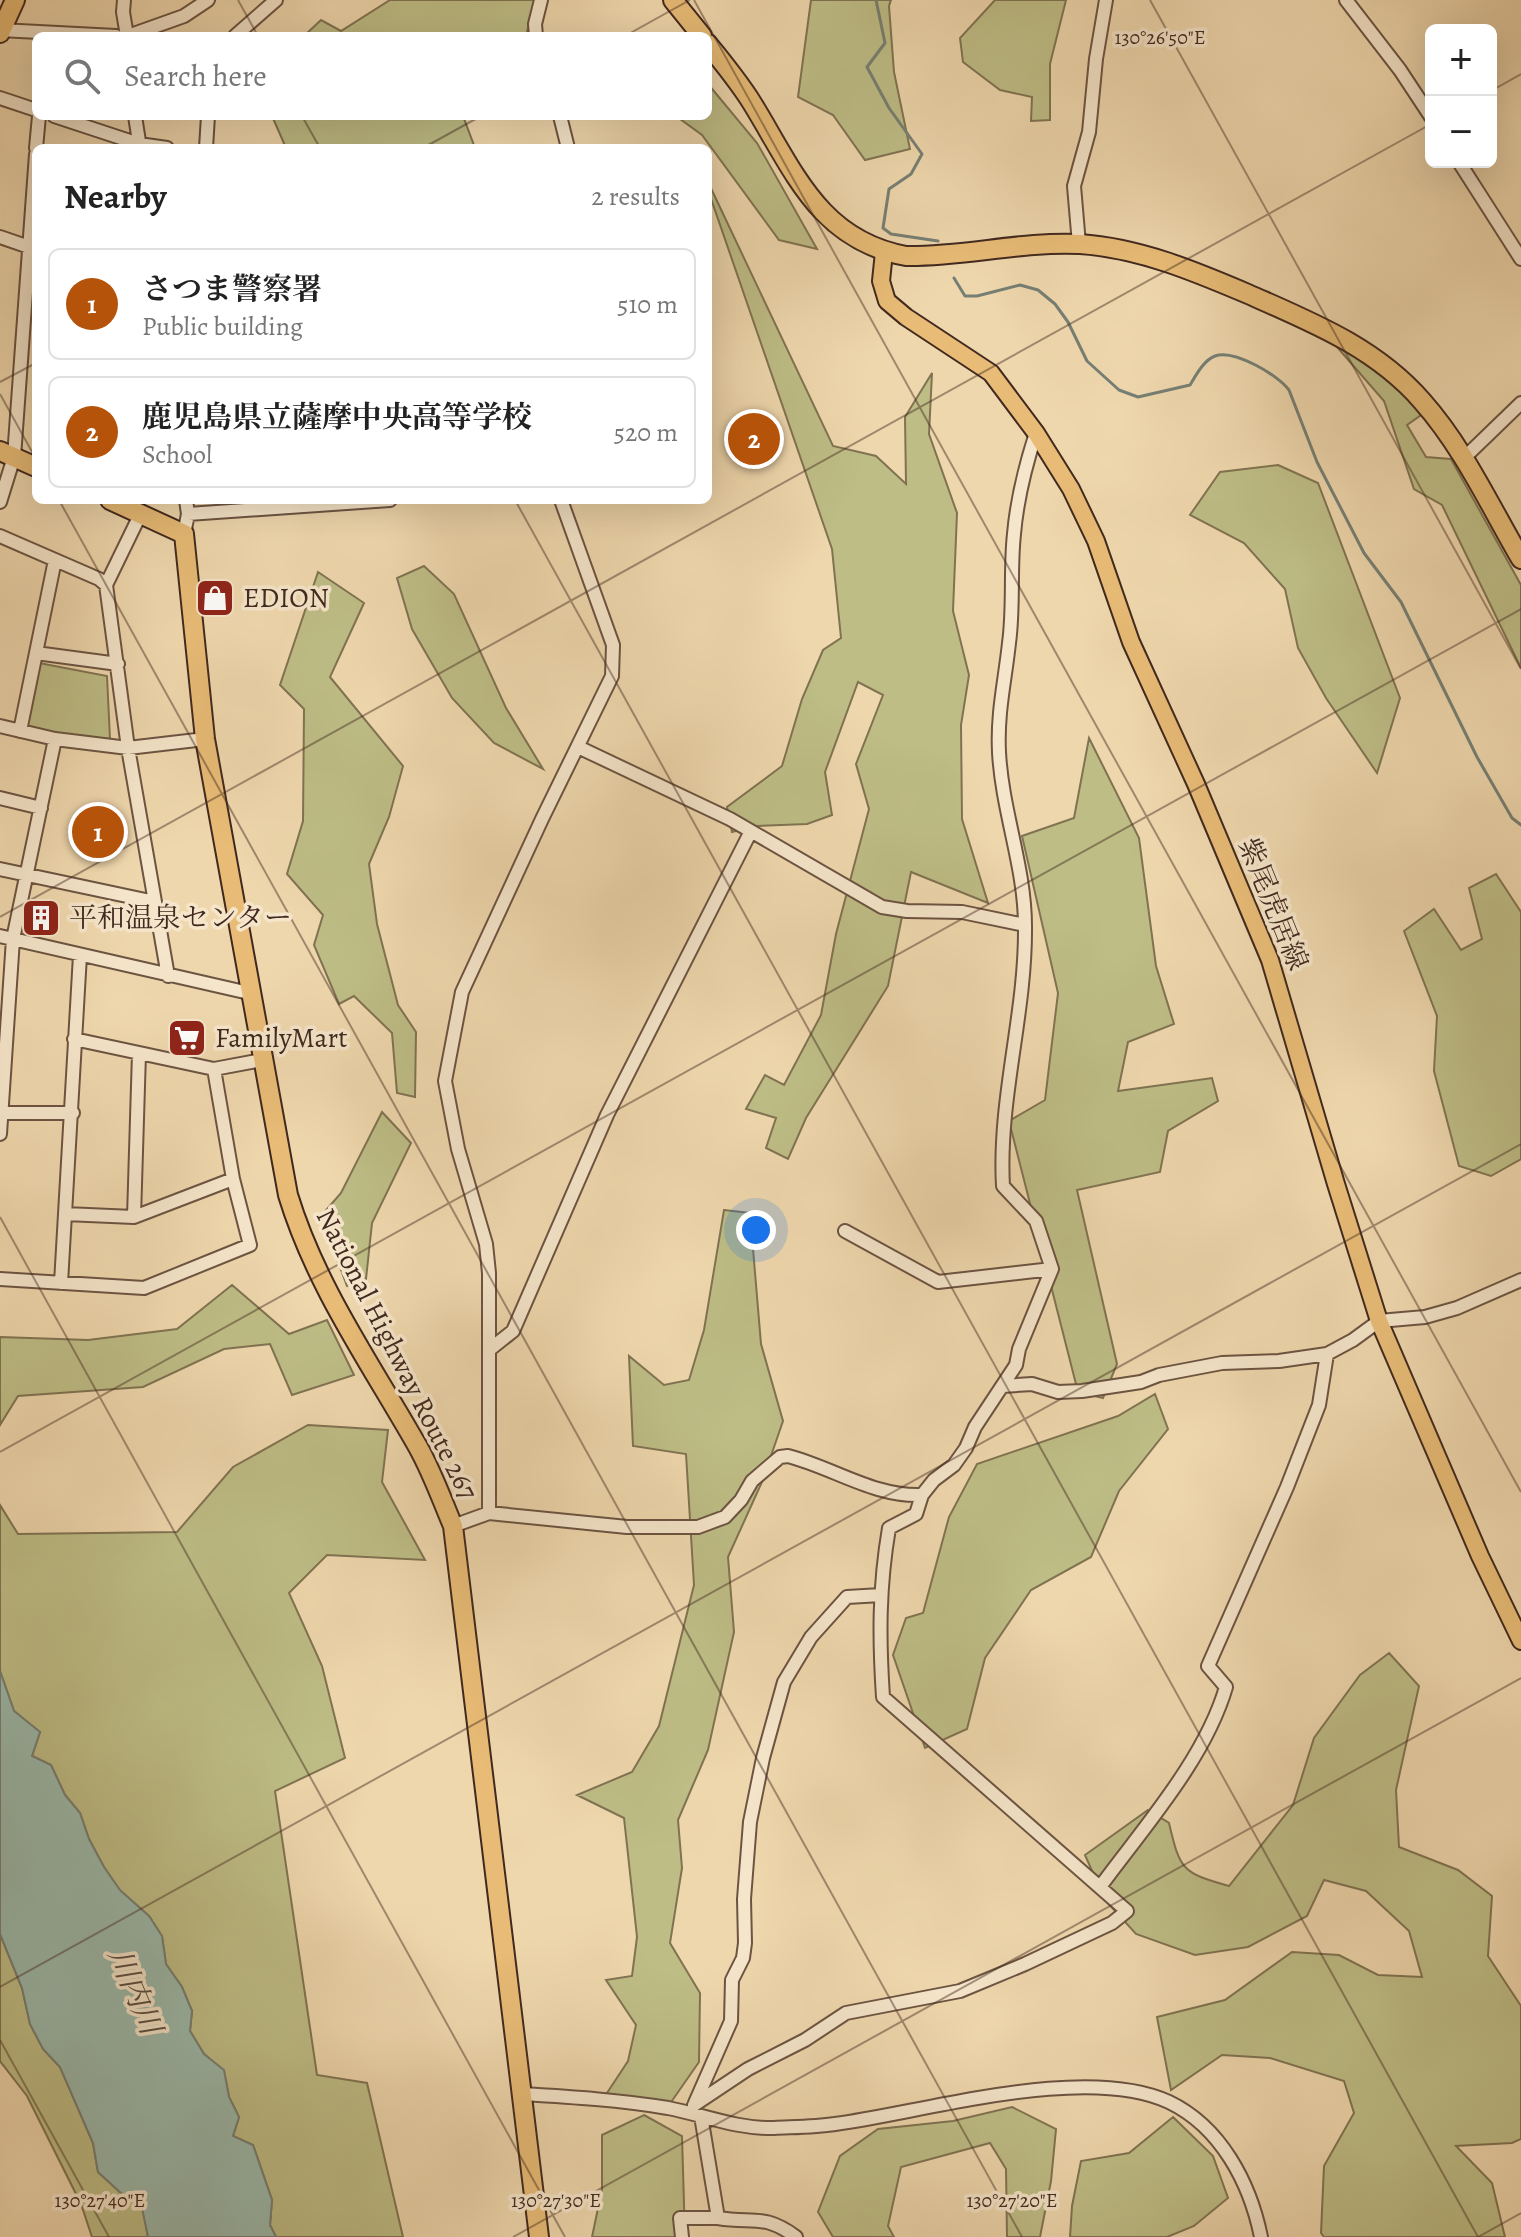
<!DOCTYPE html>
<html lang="en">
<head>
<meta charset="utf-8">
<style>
  body { margin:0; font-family:Alegreya,"Noto Serif JP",serif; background:#f6f6f6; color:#222 }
  .controls { position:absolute; right:24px; top:24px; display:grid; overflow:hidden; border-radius:12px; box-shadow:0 8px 32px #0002 }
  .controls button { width:72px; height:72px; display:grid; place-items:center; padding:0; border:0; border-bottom:2px solid #e0e0e0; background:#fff; color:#222; font:40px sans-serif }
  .you { position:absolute; left:756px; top:1230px; width:28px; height:28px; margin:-20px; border:6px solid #fff; border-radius:50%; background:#1a73e8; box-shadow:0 0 0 12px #1a73e833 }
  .badge { display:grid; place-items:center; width:52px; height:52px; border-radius:50%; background:#b45309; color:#fff; font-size:26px; font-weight:700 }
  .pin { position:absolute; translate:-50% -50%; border:4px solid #fff; box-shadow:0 2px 8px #0006 }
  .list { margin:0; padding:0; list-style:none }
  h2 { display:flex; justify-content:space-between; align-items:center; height:104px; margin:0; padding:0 32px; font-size:34px }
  h2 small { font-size:26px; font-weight:400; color:#767676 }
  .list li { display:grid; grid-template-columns:52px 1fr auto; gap:24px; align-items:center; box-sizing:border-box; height:112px; margin:0 16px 16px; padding:0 16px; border:2px solid #e0e0e0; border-radius:12px }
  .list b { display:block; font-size:30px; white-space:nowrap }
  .list p { margin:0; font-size:26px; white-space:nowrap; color:#767676 }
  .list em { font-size:26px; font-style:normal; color:#767676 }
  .icon { flex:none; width:44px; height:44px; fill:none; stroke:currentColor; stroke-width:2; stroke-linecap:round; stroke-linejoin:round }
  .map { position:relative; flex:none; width:1521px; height:2237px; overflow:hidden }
  .search { position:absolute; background:#fff; box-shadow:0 8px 32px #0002; left:32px; top:32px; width:680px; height:88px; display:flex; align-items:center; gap:20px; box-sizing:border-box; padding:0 28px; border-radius:12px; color:#767676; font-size:30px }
  .panel { position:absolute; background:#fff; box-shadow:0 8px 32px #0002; left:32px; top:144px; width:680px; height:360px; border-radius:12px }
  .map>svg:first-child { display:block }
  .green { fill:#bebd86; stroke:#807352; stroke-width:2 }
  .water { fill:#9ab9ac; stroke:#767f74; stroke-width:2 }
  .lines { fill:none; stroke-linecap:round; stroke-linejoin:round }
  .stream { stroke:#767f74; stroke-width:3 }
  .minor-casing { stroke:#6c5442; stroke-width:16 }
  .major-casing { stroke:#41291f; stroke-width:20 }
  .highway-casing { stroke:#41291f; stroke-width:22 }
  .minor { stroke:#f5e5ca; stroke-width:12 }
  .major { stroke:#e8bc76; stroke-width:16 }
  .highway { stroke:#e8bc76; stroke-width:18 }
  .ticks { fill:none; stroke:#41291f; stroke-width:2; stroke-opacity:0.45 }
  .labels { text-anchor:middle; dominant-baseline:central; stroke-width:7; stroke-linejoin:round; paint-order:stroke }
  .poi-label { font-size:28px; fill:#41291f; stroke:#f5e5ca; text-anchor:start }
  .street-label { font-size:28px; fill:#41291f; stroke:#f5e5ca }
  .water-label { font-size:30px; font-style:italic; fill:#574d42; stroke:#f5e5ca }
  .ticks-label { font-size:20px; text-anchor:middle; fill:#41291f; stroke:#f5e5ca; stroke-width:7; stroke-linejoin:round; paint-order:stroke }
</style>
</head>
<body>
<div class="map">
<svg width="1521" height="2237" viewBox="0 0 1521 2237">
  <rect width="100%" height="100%" fill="#efd7ad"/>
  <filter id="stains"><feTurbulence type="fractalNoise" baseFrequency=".0025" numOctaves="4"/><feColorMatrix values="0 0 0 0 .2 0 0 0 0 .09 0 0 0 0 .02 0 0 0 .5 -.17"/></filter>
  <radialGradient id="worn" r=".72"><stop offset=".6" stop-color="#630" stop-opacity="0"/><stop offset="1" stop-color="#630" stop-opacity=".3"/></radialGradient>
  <path class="green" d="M390,0H535L526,36H304L321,20L341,31Z
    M811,0H891L889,6L894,72L910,149L865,160L833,115L798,97Z
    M995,0H1066L1050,64V120L1031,121L1032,97L1000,90L963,62L960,38Z
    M708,84L757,143L817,249L779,240L702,135L676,116H708Z
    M272,116H463L475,148H286Z
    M708,182L833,446L876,456L906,484L905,417L932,373L929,434L957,513L953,611L969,675L961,725L962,819L988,903L911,872L888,986L806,1118L788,1159L766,1148L776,1118L746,1109L765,1075L784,1085L821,1015L836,934L869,809L856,764L883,695L858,682L825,772L832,815L807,824L755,826L732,832L727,807L782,766L802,699L823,650L841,638L832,549L708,190Z
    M1339,345C1371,364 1398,385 1424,413L1407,425L1426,457L1451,459L1521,585V668L1442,505L1414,489L1384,401L1337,347Z
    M1278,465L1318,483L1400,698L1377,773L1326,698L1298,648L1285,589L1244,543L1190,515L1220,472Z
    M424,566L454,594L506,708L543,769L494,743L452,698L412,629L397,578Z
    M318,572L364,603L330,677L403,766L389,817L369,864L377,924L398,1005L416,1032L415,1097L397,1093L392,1033L354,996L339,1004L314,945L323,915L287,874L303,821L304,709L280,685Z
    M39,663L107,676L110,739L54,735L26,727Z
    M1089,738L1139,838L1156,966L1174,1024L1128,1042L1118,1091L1212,1078L1218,1101L1168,1131L1160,1172L1077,1190L1117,1364L1103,1398L1078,1392L1009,1121L1045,1100L1058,993L1022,836L1074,818Z
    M1496,874L1521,912V1159L1491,1176L1459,1166L1434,1071L1437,1016L1404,931L1434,909L1461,950L1482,939L1469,888Z
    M382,1112L411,1143L372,1223L366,1279L347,1286L321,1216L341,1193Z
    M724,1210L750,1213L761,1344L783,1421L762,1482L728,1557L734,1632L708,1750L678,1820L682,1868L670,1943L700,1993L699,2062L667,2108L605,2096L628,2061L636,2025L606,1980L632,1976L637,1937L624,1818L577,1795L632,1772L659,1726L694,1585L686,1454L633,1446L629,1356L664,1385L689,1380L704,1330Z
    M232,1285L289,1334L327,1320L354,1375L292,1395L270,1344L224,1349L143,1387L18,1396L0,1425V1337L88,1340L177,1329Z
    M1155,1394L1168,1429L1119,1491L1091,1557L1031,1590L985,1658L967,1729L925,1748L893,1655L906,1618L923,1613L949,1517L977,1464L1118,1416Z
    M308,1425L388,1430L382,1482L425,1560L327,1555L289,1593L322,1666L345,1758L275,1791L317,2075L367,2083L403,2237H276L270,2225L272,2200L253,2145L233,2136L239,2117L229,2097L224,2071L204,2054L190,2031L192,2011L182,1987L166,1964L162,1936L149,1916L120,1891L104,1867L89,1839L80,1813L65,1795L51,1765L32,1756L40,1732L14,1711L0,1671V1505L18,1534L177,1532L233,1467Z
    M1389,1653L1419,1686L1396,1790L1399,1847L1458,1870L1492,1896L1488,1956L1521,2006V2139L1512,2143L1456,2146L1492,2183L1505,2237H1324L1321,2233L1324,2166L1354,2113L1344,2081L1270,2058L1222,2055L1171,2090L1157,2017L1225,2000L1292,1952L1339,1955L1378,1975L1422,1977L1409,1931L1366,1891L1324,1880L1307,1916L1248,1947L1195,1955L1136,1934L1105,1900L1085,1855L1148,1810L1169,1823C1180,1870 1182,1873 1229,1886L1293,1805L1314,1738L1360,1675Z
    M0,1934L22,1988L30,2024L43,2049L60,2067L93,2143L98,2172L122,2194L143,2208L148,2237H92L81,2204L27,2096L0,2061Z
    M1012,2107L1056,2129L1051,2181L1040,2237H1007L1006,2169L990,2143L901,2167L888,2226L894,2237H833L818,2212L840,2156L878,2129L953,2121Z
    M644,2115L682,2136L685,2237H592L602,2189V2135Z
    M1173,2117L1213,2156L1228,2198L1194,2226L1167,2237H1070L1072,2206L1081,2161L1129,2153Z"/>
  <path class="water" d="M0,1671L14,1711L40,1732L32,1756L51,1765L65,1795L80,1813L89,1839L104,1867L120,1890L149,1916L162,1936L166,1964L182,1987L192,2011L190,2031L204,2054L224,2070L229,2097L239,2117L233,2136L253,2145L272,2200L270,2225L276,2237H148L142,2208L122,2194L98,2172L93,2143L60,2067L43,2049L30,2024L22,1988L0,1934Z"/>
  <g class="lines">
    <path class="stream" d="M876,0L885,43L867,67L889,108L922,154L911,174L889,189L883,228L891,234L938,241
      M954,278L965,296H977L1020,285L1038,290L1055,304L1068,322L1087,361L1119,390L1138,397L1190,385C1196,375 1204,360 1215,356C1234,349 1278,375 1289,390L1317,462L1364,553L1401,602L1477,757L1512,818L1521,825"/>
    <defs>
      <path id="minor" d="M124,0L123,12L127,36
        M1346,0L1400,70L1431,117
        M0,30L116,36
        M128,36L184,16L208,0
        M235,36L276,0
        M536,36L535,24L541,0
        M0,98L36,110
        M54,116L139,144L167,148
        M135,116L140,148
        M560,116L568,148
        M36,148L39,116
        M206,148L208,116
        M1459,162L1521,259
        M0,237L29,247
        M1079,244L1074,186L1089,132L1096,59L1106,0
        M1463,459L1521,403
        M0,502L14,457L36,154
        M141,513L106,585L128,748L168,976
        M188,514L390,500
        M184,534L188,514L186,500
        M0,536L99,579L106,585
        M36,653L118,664
        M0,726L55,739L128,748L205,739
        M20,731L55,560
        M578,747L730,819L882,907L907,911L962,912L1025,925
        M0,798L41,808
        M0,869L155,902
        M0,936L249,993
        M74,1039L214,1069L262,1060
        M0,1113H73
        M0,1134L13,939L55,739
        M65,1214L134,1217L233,1179
        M134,1217L139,1053
        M845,1231L938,1282L1052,1269
        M0,1279L144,1288L250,1245L233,1179L214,1069
        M61,1283L80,955
        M489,1350L513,1331L607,1115L751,831
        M1003,1386L1032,1384L1058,1392L1082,1391L1141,1382L1159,1375L1222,1363L1279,1361L1327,1354L1353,1340L1379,1321L1425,1317L1457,1308L1521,1280
        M489,1513V1273L486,1244L458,1149L445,1081L462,992L542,819L612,676L613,645L561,500
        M453,1526L489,1513L627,1527H698L725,1517L741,1500L752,1481L780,1457L788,1456C834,1468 874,1497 922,1495L934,1480L954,1465L966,1448L975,1427L1016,1365L1019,1349L1052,1269L1036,1221L1003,1186C998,1099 1026,1014 1025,926C1025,867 1002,811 999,752C997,713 1005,681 1009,643C1014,607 1010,570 1014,534C1017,499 1025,467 1036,433
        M1100,1887C1144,1827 1205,1759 1226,1687L1208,1666L1287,1487L1319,1405L1327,1354
        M523,2094C572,2097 620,2100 668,2108C704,2115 737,2129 774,2128C794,2127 815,2127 835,2124C925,2112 1085,2063 1169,2102C1221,2127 1250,2183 1261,2237
        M695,2103L731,2021L732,1980L743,1958L745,1943L744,1899L750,1822L763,1758L784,1682L811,1637L847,1597L881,1595
        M694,2105L748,2069L805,2040L846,2013L960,1991L1025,1964L1112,1923L1127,1911L883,1697C879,1637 879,1587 889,1528L916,1514L922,1495
        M701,2116L718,2218C753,2224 764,2213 796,2237
        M682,2237L680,2218H718"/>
      <path id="major" d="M884,252L881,281L887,301L906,317L991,373L1036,433L1071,489L1096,541L1131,642L1196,784L1270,960L1336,1184L1379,1321L1480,1556L1521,1641"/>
      <path id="highway" d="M673,0L702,36
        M0,33L15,0
        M708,44C723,63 739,82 752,103C794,171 819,240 906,256C964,257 1022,241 1080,244C1139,248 1194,271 1248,294C1311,322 1375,347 1422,401C1463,447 1490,506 1521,559
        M0,451L36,467
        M110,500L184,534L205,739L288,1195C316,1287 371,1364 418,1447C432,1472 442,1500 453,1526L539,2237"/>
    </defs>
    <use href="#minor" class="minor-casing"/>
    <use href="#major" class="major-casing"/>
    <use href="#highway" class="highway-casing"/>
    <use href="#minor" class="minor"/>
    <use href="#major" class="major"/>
    <use href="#highway" class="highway"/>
  </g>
  <path class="ticks" d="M238,0L258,36M694,0L1521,1492M1150,0L1521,669M625,36L690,0M1491,91L1521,74M302,116L320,148M423,148L481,116M0,382L36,363M0,394L36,459M59,500L1022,2237M515,500L1478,2237M0,917L1431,124M0,1217L565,2237M0,1452L1521,609M0,1987L1521,1144M0,2040L109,2237M513,2237L1521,1678M1478,2237L1521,2213"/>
  <defs>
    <symbol id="shop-square" viewBox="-11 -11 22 22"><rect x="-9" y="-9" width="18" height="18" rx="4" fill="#8f2418" stroke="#f5e5ca"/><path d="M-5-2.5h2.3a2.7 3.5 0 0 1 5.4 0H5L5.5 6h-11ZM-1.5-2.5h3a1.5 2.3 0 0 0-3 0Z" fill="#fff"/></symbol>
    <symbol id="building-square" viewBox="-11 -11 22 22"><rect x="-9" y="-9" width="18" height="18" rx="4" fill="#8f2418" stroke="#f5e5ca"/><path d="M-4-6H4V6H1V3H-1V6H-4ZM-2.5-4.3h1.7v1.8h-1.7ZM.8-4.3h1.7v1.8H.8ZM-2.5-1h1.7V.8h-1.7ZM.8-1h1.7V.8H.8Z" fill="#fff"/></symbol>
    <symbol id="supermarket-square" viewBox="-11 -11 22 22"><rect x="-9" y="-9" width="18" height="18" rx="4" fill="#8f2418" stroke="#f5e5ca"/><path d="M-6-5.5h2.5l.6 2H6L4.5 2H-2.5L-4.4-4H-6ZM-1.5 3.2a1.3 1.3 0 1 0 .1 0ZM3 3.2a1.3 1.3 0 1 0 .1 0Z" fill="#fff"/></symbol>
  </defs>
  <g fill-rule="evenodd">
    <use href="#shop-square" x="193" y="576" width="44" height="44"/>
    <use href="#building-square" x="19" y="896" width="44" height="44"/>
    <use href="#supermarket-square" x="165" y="1016" width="44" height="44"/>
  </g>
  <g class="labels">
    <g class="poi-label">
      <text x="243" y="598">EDION</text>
      <text x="69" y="918">平和温泉センター</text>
      <text x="215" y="1038">FamilyMart</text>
    </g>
    <g class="street-label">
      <text transform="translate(1273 904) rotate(68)">紫尾虎居線</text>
      <text transform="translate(397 1354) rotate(63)">National Highway Route 267</text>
    </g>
    <g class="water-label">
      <text transform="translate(135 1991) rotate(67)">川内川</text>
    </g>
  </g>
  <g class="ticks-label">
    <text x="1160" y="44">130°26'50"E</text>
    <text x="100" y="2207">130°27'40"E</text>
    <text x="556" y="2207">130°27'30"E</text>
    <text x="1012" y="2207">130°27'20"E</text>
  </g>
  <rect width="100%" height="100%" filter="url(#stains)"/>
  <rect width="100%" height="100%" fill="url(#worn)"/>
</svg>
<div class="controls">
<button>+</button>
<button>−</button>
</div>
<div class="you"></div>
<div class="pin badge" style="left:98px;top:832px">1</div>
<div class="pin badge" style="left:754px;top:439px">2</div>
<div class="search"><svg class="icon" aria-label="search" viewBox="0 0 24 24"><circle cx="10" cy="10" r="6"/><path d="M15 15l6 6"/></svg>Search here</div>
<section class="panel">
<h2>Nearby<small>2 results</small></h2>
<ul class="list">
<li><span class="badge">1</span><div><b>さつま警察署</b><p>Public building</p></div><em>510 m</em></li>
<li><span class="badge">2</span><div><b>鹿児島県立薩摩中央高等学校</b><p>School</p></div><em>520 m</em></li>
</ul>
</section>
</div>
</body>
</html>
